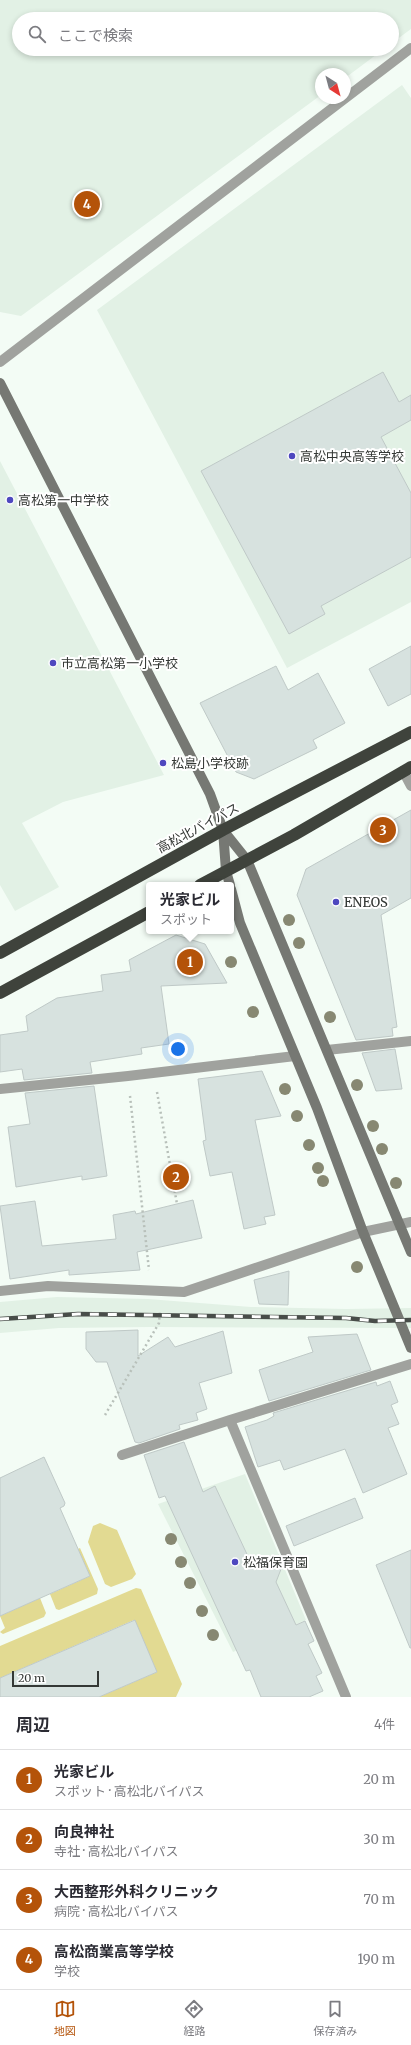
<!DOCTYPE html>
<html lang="ja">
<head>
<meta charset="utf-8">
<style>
  body { margin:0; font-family:Merriweather,"Noto Sans JP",serif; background:#f2f2f3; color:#2b2b33 }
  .compass { position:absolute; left:315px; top:68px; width:36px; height:36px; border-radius:50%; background:#fff; box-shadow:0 2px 6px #0003; rotate:144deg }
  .scale { position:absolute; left:12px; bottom:10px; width:87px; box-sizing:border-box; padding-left:4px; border:2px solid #343835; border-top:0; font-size:11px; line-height:14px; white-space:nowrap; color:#343835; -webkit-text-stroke:3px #fff; paint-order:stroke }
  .you { position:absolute; left:178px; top:1049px; width:14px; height:14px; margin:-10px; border:3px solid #fff; border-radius:50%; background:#1a73e8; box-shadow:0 0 0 6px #1a73e833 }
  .badge { display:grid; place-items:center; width:26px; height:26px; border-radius:50%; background:#b45309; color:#fff; font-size:13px; font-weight:700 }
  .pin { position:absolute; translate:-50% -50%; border:2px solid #fff; box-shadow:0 1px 4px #0006 }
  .popup { position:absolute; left:146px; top:882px; width:88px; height:52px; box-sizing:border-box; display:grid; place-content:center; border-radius:4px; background:#fff; filter:drop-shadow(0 1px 3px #0005); font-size:13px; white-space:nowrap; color:#7c7c81 }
  .popup b { font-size:15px; color:#2b2b33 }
  .popup::after { content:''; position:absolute; left:50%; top:100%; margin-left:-8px; border:8px solid transparent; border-top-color:#fff }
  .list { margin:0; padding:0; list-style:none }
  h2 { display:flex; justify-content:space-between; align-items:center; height:52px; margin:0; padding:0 16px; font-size:17px }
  h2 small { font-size:13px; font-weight:400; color:#7c7c81 }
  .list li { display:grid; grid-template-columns:26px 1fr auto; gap:12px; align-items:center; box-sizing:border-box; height:60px; padding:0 16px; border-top:1px solid #e1e1e2 }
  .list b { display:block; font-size:15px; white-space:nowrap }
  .list p { margin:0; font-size:13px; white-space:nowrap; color:#7c7c81 }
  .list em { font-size:13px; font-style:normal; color:#7c7c81 }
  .icon { flex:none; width:22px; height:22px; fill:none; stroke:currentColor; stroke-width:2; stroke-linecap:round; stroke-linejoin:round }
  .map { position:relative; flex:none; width:411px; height:1697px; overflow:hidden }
  .search { position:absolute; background:#fff; box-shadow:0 2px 6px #0003; left:12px; right:12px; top:12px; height:44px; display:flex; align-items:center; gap:10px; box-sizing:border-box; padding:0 14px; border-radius:22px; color:#7c7c81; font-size:15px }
  .sheet { height:292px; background:#fff }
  nav { display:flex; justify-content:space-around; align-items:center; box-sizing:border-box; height:56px; border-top:1px solid #e1e1e2; background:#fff; font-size:11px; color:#7c7c81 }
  nav a { display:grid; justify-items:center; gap:2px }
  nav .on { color:#b45309 }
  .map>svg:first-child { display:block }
  .built { fill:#e2f1e5 }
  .green { fill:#e2da92 }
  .building { fill:#d7e2df; stroke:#bfc9c7 }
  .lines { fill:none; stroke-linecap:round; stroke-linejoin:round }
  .path { stroke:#b8c0ba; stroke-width:2.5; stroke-dasharray:2 3; stroke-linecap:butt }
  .street { stroke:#a0a29e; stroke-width:10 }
  .secondary { stroke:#767873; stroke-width:10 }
  .highway { stroke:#3f433c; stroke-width:12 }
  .rail-casing { stroke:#484d49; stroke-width:4.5 }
  .rail { stroke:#fff; stroke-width:3; stroke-dasharray:9; stroke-linecap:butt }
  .tree { fill:#878872 }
  .poi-dot { fill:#4e48bf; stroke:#fff; stroke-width:1.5 }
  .labels { text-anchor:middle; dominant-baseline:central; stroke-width:4; stroke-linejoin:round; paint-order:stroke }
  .poi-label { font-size:13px; fill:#343835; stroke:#fff; text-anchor:start }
  .street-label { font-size:13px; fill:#343835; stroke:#fff }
</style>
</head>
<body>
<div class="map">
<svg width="411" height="1697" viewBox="0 0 411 1697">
  <rect width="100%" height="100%" fill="#f3fcf5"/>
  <path class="built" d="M0,0H411V29L392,43V19H19V49H384L345,78V74H321V95L21,316L0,312Z
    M402,85L411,98V602L287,668L97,310Z
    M0,461L164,775L63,802L22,823L59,887L15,911L0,885Z
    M57,1297L148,1299L251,1307L346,1309L411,1308V1328L151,1327L59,1328L0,1333V1302Z
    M245,1474L306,1620L233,1652L158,1504Z"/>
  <path class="green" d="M100,1523L117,1530L136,1574L132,1579L111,1587L105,1584L88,1542L93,1526Z
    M80,1548L98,1589L97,1594L59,1610L56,1609L50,1594L90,1576L78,1549Z
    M136,1588L141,1589L182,1684L176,1697H99L157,1672L134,1620L0,1678V1646Z
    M40,1598L46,1613L44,1617L3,1634L0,1632L5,1628L0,1616Z"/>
  <path class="building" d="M383,372L399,402L411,395V420L381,437L411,493V557L321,606L325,614L289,634L201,471Z
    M411,646V694L388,706L369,669Z
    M276,666L288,690L318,673L345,723L313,740L317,748L254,779L236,772L200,703Z
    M411,810V898L381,915L397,1027L392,1028L393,1036L356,1040L297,895L306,869Z
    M176,935L205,944L227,983L161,986L169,1044L141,1048L142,1054L90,1062L92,1073L24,1080L22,1069L0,1072V1035L28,1031L26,1016L57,998L103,991L101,975L131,971L129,960Z
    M395,1049L402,1089L376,1091L362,1053Z
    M262,1071L281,1116L255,1120L275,1215L264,1217L266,1224L244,1229L232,1172L210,1176L203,1141L206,1140L198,1079Z
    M94,1086L107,1176L82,1180V1176L16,1187L8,1127L30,1124L25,1093Z
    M193,1200L202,1238L137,1252L140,1270L69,1275V1270L10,1279L0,1206L35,1201L42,1246L116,1239L113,1215L135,1211L136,1214Z
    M289,1271L288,1305L259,1304L254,1280Z
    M138,1330V1356L168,1337L175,1347L223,1331L232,1373L199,1383L207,1409L196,1413L198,1420L179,1425L180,1429L139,1443L135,1442L107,1362H96L86,1349V1332Z
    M357,1334L371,1370L269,1401L259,1370L313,1352L308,1337Z
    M390,1381L398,1402L391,1405L399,1424L388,1428L407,1474L363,1493L345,1449L284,1470L280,1460L258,1467L245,1427L267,1420L274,1416L273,1413L376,1382L377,1386Z
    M184,1442L203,1492L215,1486L253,1567L279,1555L283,1564L276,1582L296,1625L305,1621L314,1641L308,1644L322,1673L316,1676L323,1691L309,1697H261L250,1670L246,1671L165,1496L159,1498L144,1455Z
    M44,1457L65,1503L64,1506L60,1508L90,1576L0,1616V1478Z
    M355,1498L363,1518L294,1546L286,1526Z
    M411,1550V1648H410L376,1565Z
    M135,1620L157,1672L99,1697H0V1678Z"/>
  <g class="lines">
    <path class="path" d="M157,1092L177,1204
      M130,1096L149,1270
      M105,1415L159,1323L160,1311"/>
    <path class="street" d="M0,362L411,48
      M403,771L411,786
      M327,1050L411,1041
      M0,1089L128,1076L295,1056
      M0,1291L48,1286L184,1292L363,1232L411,1222
      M230,1420L346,1697
      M122,1455L230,1420L411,1364"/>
    <path class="secondary" d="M0,383L210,794L223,830L226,871L230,885
      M223,830L247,860L411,1252
      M231,889L240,923L317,1108L363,1232L411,1348"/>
    <path class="highway" d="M200,885L294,835L411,767
      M0,953L223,830L411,732
      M0,993L149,912"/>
    <defs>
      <path id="rail" d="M0,1319L78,1314L346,1318L375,1321L411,1320"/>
    </defs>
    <use href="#rail" class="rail-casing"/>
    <use href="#rail" class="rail"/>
  </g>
  <g class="tree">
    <circle cx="289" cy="920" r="6"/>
    <circle cx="299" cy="943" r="6"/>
    <circle cx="231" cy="962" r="6"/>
    <circle cx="253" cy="1012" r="6"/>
    <circle cx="330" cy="1017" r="6"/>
    <circle cx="357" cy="1085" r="6"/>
    <circle cx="285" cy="1089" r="6"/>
    <circle cx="297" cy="1116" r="6"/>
    <circle cx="373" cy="1126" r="6"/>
    <circle cx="309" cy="1145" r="6"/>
    <circle cx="382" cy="1149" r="6"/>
    <circle cx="318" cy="1168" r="6"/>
    <circle cx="323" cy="1181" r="6"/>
    <circle cx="396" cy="1183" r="6"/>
    <circle cx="357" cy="1267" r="6"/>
    <circle cx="171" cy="1539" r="6"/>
    <circle cx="181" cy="1562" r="6"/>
    <circle cx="190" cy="1583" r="6"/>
    <circle cx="202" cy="1611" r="6"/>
    <circle cx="213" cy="1635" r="6"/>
  </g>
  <g class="poi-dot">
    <circle cx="292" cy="456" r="4"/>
    <circle cx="10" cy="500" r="4"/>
    <circle cx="53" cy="663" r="4"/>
    <circle cx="163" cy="763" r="4"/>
    <circle cx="336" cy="902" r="4"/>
    <circle cx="235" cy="1562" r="4"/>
  </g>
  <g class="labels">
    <g class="poi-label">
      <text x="300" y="456">高松中央高等学校</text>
      <text x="18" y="500">高松第一中学校</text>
      <text x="61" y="663">市立高松第一小学校</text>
      <text x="171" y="763">松島小学校跡</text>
      <text x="344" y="902">ENEOS</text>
      <text x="243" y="1562">松福保育園</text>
    </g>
    <g class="street-label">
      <text transform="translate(198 828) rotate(-28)">高松北バイパス</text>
    </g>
  </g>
</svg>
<svg class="compass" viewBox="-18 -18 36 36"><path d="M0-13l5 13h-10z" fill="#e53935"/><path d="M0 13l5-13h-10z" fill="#7c7c81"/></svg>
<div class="scale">20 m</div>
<div class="you"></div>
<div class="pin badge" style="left:190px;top:962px">1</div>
<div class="popup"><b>光家ビル</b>スポット</div>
<div class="pin badge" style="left:176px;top:1177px">2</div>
<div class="pin badge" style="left:383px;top:830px">3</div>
<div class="pin badge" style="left:87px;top:204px">4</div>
<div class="search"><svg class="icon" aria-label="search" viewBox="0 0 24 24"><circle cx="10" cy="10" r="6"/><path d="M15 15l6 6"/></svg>ここで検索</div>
</div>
<section class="sheet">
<h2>周辺<small>4件</small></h2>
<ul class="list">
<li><span class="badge">1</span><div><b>光家ビル</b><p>スポット · 高松北バイパス</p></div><em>20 m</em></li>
<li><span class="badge">2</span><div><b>向良神社</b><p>寺社 · 高松北バイパス</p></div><em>30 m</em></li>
<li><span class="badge">3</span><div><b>大西整形外科クリニック</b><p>病院 · 高松北バイパス</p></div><em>70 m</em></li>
<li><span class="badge">4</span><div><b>高松商業高等学校</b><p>学校</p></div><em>190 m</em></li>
</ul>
</section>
<nav>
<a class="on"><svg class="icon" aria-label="map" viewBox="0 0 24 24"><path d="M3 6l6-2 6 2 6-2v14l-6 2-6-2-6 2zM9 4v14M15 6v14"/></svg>地図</a>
<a><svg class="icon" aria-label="directions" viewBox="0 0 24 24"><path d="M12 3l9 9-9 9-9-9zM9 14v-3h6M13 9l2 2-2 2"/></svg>経路</a>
<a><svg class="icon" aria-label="saved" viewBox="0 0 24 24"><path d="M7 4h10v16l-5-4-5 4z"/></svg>保存済み</a>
</nav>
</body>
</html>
